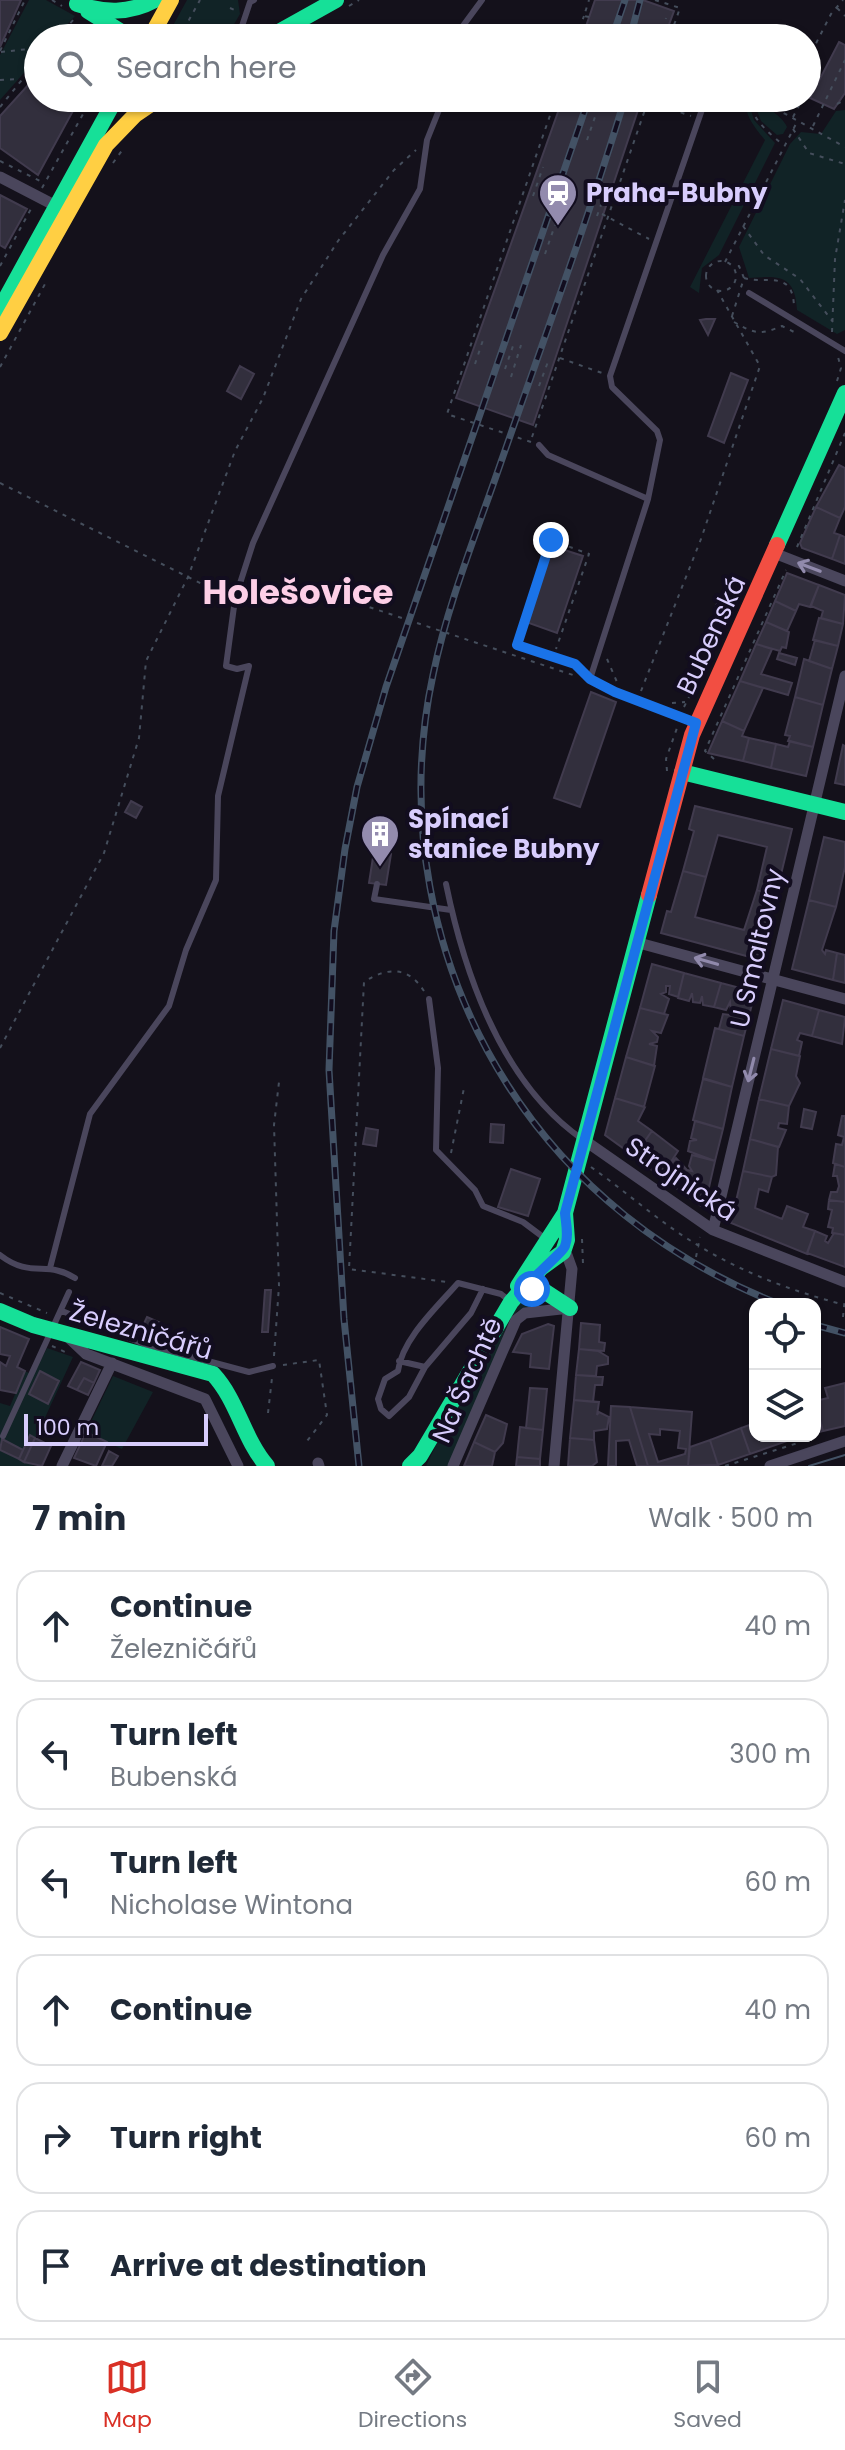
<!DOCTYPE html>
<html lang="en">
<head>
<meta charset="utf-8">
<style>
  body { margin:0; font-family:Poppins,sans-serif; background:#f2f2f3; color:#1f2937 }
  .controls { position:absolute; right:24px; bottom:24px; display:grid; overflow:hidden; border-radius:16px; box-shadow:0 2px 6px #0004 }
  .controls button { width:72px; height:72px; display:grid; place-items:center; padding:0; border:0; border-bottom:2px solid #e0e1e3; background:#fff; color:#1f2937; font:40px sans-serif }
  .scale { position:absolute; left:24px; bottom:20px; width:184px; box-sizing:border-box; padding-left:8px; border:4px solid #d8cdfd; border-top:0; font-size:22px; line-height:28px; white-space:nowrap; color:#d8cdfd; -webkit-text-stroke:6px #120d1f; paint-order:stroke }
  .stop { position:absolute; width:24px; height:24px; margin:-18px; border:6px solid #1a73e8; border-radius:50%; background:#fff }
  .stop.end { background:#1a73e8; border-color:#fff; box-shadow:0 2px 8px #0008 }
  .list { margin:0; padding:0; list-style:none }
  h2 { display:flex; justify-content:space-between; align-items:center; height:104px; margin:0; padding:0 32px; font-size:34px }
  h2 small { font-size:26px; font-weight:400; color:#747a83 }
  .list li { display:grid; grid-template-columns:52px 1fr auto; gap:24px; align-items:center; box-sizing:border-box; height:112px; margin:0 16px 16px; padding:0 16px; border:2px solid #e0e1e3; border-radius:24px }
  .list b { display:block; font-size:30px; white-space:nowrap }
  .list p { margin:0; font-size:26px; white-space:nowrap; color:#747a83 }
  .list em { font-size:26px; font-style:normal; color:#747a83 }
  .icon { flex:none; width:44px; height:44px; fill:none; stroke:currentColor; stroke-width:2; stroke-linecap:round; stroke-linejoin:round }
  .map { position:relative; flex:none; width:845px; height:1466px; overflow:hidden }
  .search { position:absolute; background:#fff; box-shadow:0 2px 6px #0004; left:24px; right:24px; top:24px; height:88px; display:flex; align-items:center; gap:20px; box-sizing:border-box; padding:0 28px; border-radius:44px; color:#747a83; font-size:30px }
  .sheet { height:872px; background:#fff }
  nav { display:flex; justify-content:space-around; align-items:center; box-sizing:border-box; height:112px; border-top:2px solid #e0e1e3; background:#fff; font-size:22px; color:#747a83 }
  nav a { display:grid; justify-items:center; gap:4px }
  nav .on { color:#d93025 }
  .map>svg:first-child { display:block }
  .green { fill:#112326; fill-rule:evenodd }
  .building { fill:#322f3d; stroke:#413b4e; stroke-width:2; fill-rule:evenodd }
  .lines { fill:none; stroke-linecap:round; stroke-linejoin:round }
  .path { stroke:#454e5c; stroke-width:2; stroke-dasharray:4 6; stroke-linecap:butt }
  .lane { stroke:#4a465c; stroke-width:6 }
  .street { stroke:#4a465c; stroke-width:11 }
  .fast { stroke:#16e098; stroke-width:16 }
  .slow { stroke:#ffcf43; stroke-width:16 }
  .jam { stroke:#f24e42; stroke-width:16 }
  .tram { stroke:#435265; stroke-width:2 }
  .rail-casing { stroke:#435265; stroke-width:7 }
  .rail { stroke:#120d1f; stroke-width:4; stroke-dasharray:12; stroke-linecap:butt }
  .oneway { stroke:#918aac }
  .route { stroke:#1a73e8; stroke-width:10 }
  .labels { text-anchor:middle; dominant-baseline:central; stroke-width:8; stroke-linejoin:round; paint-order:stroke }
  .poi-label { font-size:26px; font-weight:bold; fill:#d8cdfd; stroke:#120d1f; text-anchor:start }
  .street-label { font-size:26px; fill:#d8cdfd; stroke:#120d1f }
  .district-label { font-size:34px; font-weight:bold; fill:#fdcfe7; stroke:#120d1f }
</style>
</head>
<body>
<div class="map">
<svg width="845" height="1466" viewBox="0 0 845 1466">
  <rect width="100%" height="100%" fill="#14111b"/>
  <path class="green" d="M29,0H46L75,16L55,38H38V57L0,100V55Z
    M187,0H238L240,14L226,38H176V33L170,31Z
    M747,98L754,120L775,143L719,255L702,268L699,293L690,287L765,140C755,128 742,113 747,98Z
    M752,98H765C769,113 782,115 787,127L783,134L777,135L761,121Z
    M845,110V330L837,334L797,310C795,274 778,276 749,278L739,247L790,144L801,132L821,134L836,111Z
    M536,1296L548,1301L517,1311L449,1466H426L446,1424L519,1304Z
    M47,1348L73,1357L25,1461L34,1466H0V1403L10,1406L25,1371L33,1375ZM40,1372L59,1381L48,1403L29,1394Z
    M113,1376L153,1392L122,1449L86,1432Z"/>
  <path class="building" d="M0,0H21L0,47Z
    M595,0H643L674,11L664,38H582Z
    M87,29L103,38H71L80,30Z
    M839,42L845,45V93L834,109L810,98Z
    M38,74V98H80L38,175L0,148V116Z
    M563,98H642L533,425L456,398Z
    M0,195L27,209L5,248L0,245Z
    M706,319H715L708,335L700,320Z
    M240,366L254,374L241,399L227,391Z
    M731,373L748,380L724,443L708,436Z
    M839,465L845,468V507L840,518L816,507Z
    M816,507L840,518L834,533L840,535L832,559L802,548L800,543Z
    M840,535L845,537V564L832,559Z
    M552,546L583,556L557,633L526,622Z
    M787,573L819,585L810,607L799,604L796,611L775,601Z
    M819,585L845,595L843,624L821,618L823,611L811,606Z
    M720,597L729,602L723,615L714,610Z
    M775,601L796,611L787,631L766,622Z
    M819,618L843,624L838,646L813,640Z
    M766,622L789,632L786,648L782,647L780,651L756,644Z
    M815,640L838,646L832,669L809,661Z
    M756,644L772,649L761,674L792,683L788,695L740,681Z
    M779,653L797,658L795,665L777,659Z
    M804,659L832,669L823,705L795,697Z
    M740,681L763,688L744,731L722,721Z
    M591,692L616,702L580,807L554,798Z
    M795,697L823,705L813,747L788,741L790,736L785,735Z
    M722,721L744,731L742,736L749,738L743,761L708,753Z
    M749,738L776,744L771,768L743,761Z
    M790,741L813,747L806,776L771,768L776,744L788,747Z
    M843,745L845,746V785L835,783Z
    M131,801L142,807L136,818L125,812Z
    M695,806L792,829L776,895L757,890L767,847L718,835L706,877L683,871L694,831L689,829Z
    M824,837L845,842V867L836,907L809,900Z
    M374,851L391,854L386,885L369,883Z
    M683,871L706,877L695,917L744,930L757,890L776,895L761,960L661,933L667,911L671,912Z
    M809,900L836,907L822,950L825,954L826,950L837,953L833,980L792,969Z
    M837,953L845,955V983L833,980Z
    M652,964L684,973L678,997L669,994L670,986H666V992L661,994L669,999L664,1014L640,1008Z
    M684,973L721,983L714,1007L703,1005L702,996L700,1003L693,1002L692,993L689,1001L678,998Z
    M721,983L755,992L744,1036L719,1029L723,1014L730,1015L731,1012L730,1002L726,1010L714,1007Z
    M783,1000L819,1010L812,1036L800,1033L797,1040L802,1042L799,1056L771,1049Z
    M640,1008L668,1015L661,1033L652,1031L658,1037L657,1042L649,1044L657,1046L654,1066L626,1057Z
    M819,1010L845,1017L842,1044L812,1036Z
    M715,1028L744,1036L732,1087L703,1078Z
    M771,1049L800,1056L796,1076L800,1083L789,1106L759,1099Z
    M626,1057L655,1066L644,1107L615,1098Z
    M703,1079L732,1087L723,1129L693,1120Z
    M615,1098L645,1107L638,1121L652,1131L634,1156L605,1135Z
    M759,1099L789,1106L787,1124L779,1123L778,1128L786,1130L779,1147L750,1139Z
    M804,1109L816,1112L812,1129L801,1127Z
    M842,1116H845V1167L833,1163L836,1144L842,1145L844,1137L838,1135Z
    M695,1121L723,1129L715,1161L688,1151L690,1141L697,1140L691,1138Z
    M491,1124L504,1125L503,1143L490,1142Z
    M366,1128L378,1130L376,1146L363,1144Z
    M652,1131L678,1151L661,1177L634,1156Z
    M750,1139L778,1147L776,1175L772,1177L743,1171Z
    M692,1155L715,1161L705,1205L701,1206L661,1177L676,1158L687,1170L692,1171L689,1166Z
    M835,1164L845,1167V1202L829,1200L831,1192H837L839,1186L837,1176H833Z
    M511,1169L540,1179L528,1216L498,1207Z
    M743,1171L772,1177L768,1192L759,1189L755,1208L782,1219L787,1206L808,1214L803,1227L815,1231L807,1254L731,1223Z
    M829,1200L845,1202V1235L832,1233L833,1228L828,1227L832,1210L828,1209Z
    M815,1231L827,1236L825,1241L828,1243L834,1233L845,1235V1267L807,1253Z
    M265,1290H271L268,1332H262Z
    M147,1317L163,1324L156,1344L138,1336Z
    M581,1323L600,1325L599,1342L605,1343L604,1351L579,1349Z
    M548,1324L554,1326L549,1369L530,1367L531,1354L513,1352L522,1334Z
    M0,1327L29,1339L17,1367L25,1371L16,1393L0,1390V1362L6,1366L10,1356L0,1354Z
    M579,1349L598,1351L608,1357V1364L597,1366L596,1376L576,1375Z
    M81,1362L100,1370L94,1383L84,1378L77,1390L68,1386Z
    M40,1371L59,1381L48,1404L29,1394Z
    M576,1375L603,1377L602,1385H595L593,1402L574,1400Z
    M84,1378L94,1383L88,1395L77,1390Z
    M845,1383V1426L823,1431L815,1401L828,1398L825,1388Z
    M530,1388L547,1389L543,1430L526,1428Z
    M574,1400L599,1402L597,1415L599,1412L609,1417L607,1429L594,1431V1440L570,1438Z
    M815,1403L823,1431L815,1433Z
    M611,1406L630,1407L648,1466H637L629,1440L616,1441V1466H608Z
    M630,1407L692,1412L688,1466H648ZM660,1429L680,1431L678,1448L686,1449L685,1454L658,1462L649,1434L660,1435Z
    M486,1415L507,1424L503,1443L495,1452L474,1442Z
    M755,1423V1436H788L787,1441L750,1454L741,1428Z
    M520,1427L543,1430L540,1459L517,1457Z
    M741,1428L750,1454L718,1465L710,1440Z
    M86,1432L107,1442L96,1466L74,1458Z
    M30,1435L35,1438L24,1462L19,1459Z
    M35,1438L51,1446L42,1466L24,1462Z
    M570,1438L594,1440L597,1462L592,1466H568Z
    M2,1439L23,1450L19,1459L0,1450Z
    M710,1440L718,1465L688,1466L690,1447Z
    M474,1442L495,1452L492,1466H464Z
    M109,1451L118,1456L112,1466H102Z
    M517,1457L540,1459V1466H516Z"/>
  <g class="lines">
    <path class="path" d="M52,0L62,6
      M655,0L680,8L674,25
      M349,6L359,0
      M230,8L237,11
      M837,8L845,16
      M589,17L584,16L589,0
      M57,38L75,18
      M179,38L200,0
      M576,38L584,16
      M590,38L592,31
      M660,38L666,18
      M669,38L673,27L706,38
      M0,51L25,0
      M1,52L38,48
      M807,61L831,14L843,0
      M807,73L813,75L807,89
      M0,80L19,79
      M634,98H649
      M750,98C749,117 769,133 782,144
      M771,98L780,111L845,147
      M837,104L845,100
      M172,105L184,98
      M0,107L38,60
      M793,117L803,98
      M813,126L845,60
      M793,129L809,153L845,164
      M587,140L596,114
      M0,161L44,183
      M113,163L123,149
      M42,188L92,98
      M533,196L543,167
      M602,214L649,239
      M597,216L607,188
      M743,226L764,255L800,279L833,322
      M545,254L555,225
      M706 276a15 15 0 1 1 30 0a15 15 0 1 1-30 0Z
      M725,262L798,120
      M0,266L32,207
      M744,278C766,285 794,268 794,309
      M732,316L744,278L739,266H732
      M734,322C754,334 761,335 782,326L794,332
      M832,332L835,259L845,200
      M560,358L602,373
      M475,364L484,337
      M0,367L45,284
      M505,369L514,343
      M511,377L521,345
      M837,381L841,368L838,357
      M539,386L549,359
      M532,437L648,101L691,116
      M531,442L447,414L556,98
      M0,483L226,596
      M797,547L845,433
      M244,600L285,589H315L573,675
      M520,636L551,540L589,554L556,649
      M607,659L617,682
      M641,691L701,539L760,366L717,290
      M672,703L685,702
      M684,707L724,627
      M714,759L705,751L786,570
      M667,771L666,759L677,728
      M424,991C408,966 387,967 364,982L349,1269L447,1282
      M0,1048L104,853L139,738L146,661L188,577L235,451L263,398L301,299L338,241L394,170L416,150
      M451,1153L464,1088
      M591,1167C625,1191 656,1219 691,1241C738,1271 791,1291 845,1305
      M582,1239L583,1264
      M696,1257L700,1237
      M0,1293L47,1313
      M843,1317L845,1297
      M52,1346L65,1352
      M274,1356L279,1286L274,1125L279,1082
      M283,1365L319,1360L327,1415L304,1445
      M268,1413L272,1378
      M725,1466L801,1442"/>
    <path class="lane" d="M238,38L250,2L254,0
      M454,38L482,0
      M749,293L845,351
      M539,445L548,455L648,499
      M517,645L575,664L590,679L615,692L696,723
      M590,679L648,499L660,440L657,431L612,387L610,376L706,98
      M377,884L374,899L451,910
      M446,884C465,976 502,1083 582,1139
      M429,999L438,1068L436,1150L475,1190L483,1206L523,1222L547,1240
      M0,1255C31,1279 47,1260 75,1278
      M50,1268L90,1114L169,1006L186,950L216,880L218,796L249,666L237,669L226,666L235,599L253,543L383,255L420,189L427,140L441,105L436,98
      M62,1311L144,1344L249,1372L273,1366
      M399,1361L425,1367L471,1313L483,1289
      M425,1367L409,1397L389,1416L381,1409L378,1399L385,1379L398,1371C402,1339 437,1307 458,1283L501,1294L511,1302
      M3,1436L69,1292"/>
    <path class="street" d="M0,177L56,206
      M774,553L845,581
      M639,943L845,999
      M584,1140L713,1230L845,1282
      M713,1230L845,676
      M68,1337L86,1354L205,1399L238,1466
      M318,1463L319,1466
      M62,1466L112,1363
      M453,1466L516,1320L525,1313L570,1308
      M554,1466L572,1269L567,1255L559,1253
      M770,1466L845,1441"/>
    <path class="fast" d="M77,4C104,13 129,14 155,0
      M88,11L131,38
      M268,38L336,0
      M0,309L116,98
      M777,545L845,393
      M682,772L845,812
      M518,1286L565,1213
      M519,1293L544,1291L570,1308
      M0,1311L33,1325L213,1374C238,1401 243,1438 267,1466
      M410,1466L420,1456L511,1302L541,1268L563,1252L567,1240L565,1213L649,895"/>
    <path class="slow" d="M150,38L171,0
      M0,333L106,145L135,115L160,98"/>
    <path class="jam" d="M649,895L692,735L777,545"/>
    <path class="tram" d="M809,1466L845,1455"/>
    <defs>
      <path id="rail" d="M612,38L625,0
        M630,38L640,0
        M625,98C588,220 543,341 501,462C477,532 448,602 433,675C403,815 430,963 507,1084C571,1185 667,1260 779,1304
        M815,1325L845,1333
        M359,1466L344,1319L329,1070L334,931L345,849L357,787L386,687L589,98"/>
    </defs>
    <use href="#rail" class="rail-casing"/>
    <use href="#rail" class="rail"/>
  </g>
  <defs><path id="oneway-shaft" d="M-6 0H5M1.5-3L5.5 0L1.5 3" fill="none" stroke-width="1.6" stroke-linecap="round" stroke-linejoin="round" transform="scale(2)"/></defs>
  <g class="oneway">
    <use href="#oneway-shaft" transform="translate(809 567) rotate(-159)"/>
    <use href="#oneway-shaft" transform="translate(706 961) rotate(-164)"/>
    <use href="#oneway-shaft" transform="translate(751 1070) rotate(104)"/>
  </g>
  <g class="lines">
    <path class="route" d="M532,1289L519,1293C526,1284 564,1251 565,1246C569,1236 566,1224 565,1213L696,723L615,692L590,679L575,664L517,645L551,540"/>
  </g>
  <defs>
    <symbol id="station-pin" viewBox="-11 -11 22 30"><path d="M0 17L-7.5 6A9.5 9.5 0 1 1 7.5 6Z" fill="#938bae" stroke="#120d1f"/><path d="M-3-6H3Q5-6 5-4V2Q5 4 3 4L4.5 6H3L1.5 4h-3L-3 6H-4.5L-3 4Q-5 4-5 2V-4Q-5-6-3-6ZM-3.5-4v3h7v-3ZM-3.5 1v1.5H-2V1ZM2 1v1.5H3.5V1Z" fill="#fff"/></symbol>
    <symbol id="building-pin" viewBox="-11 -11 22 30"><path d="M0 17L-7.5 6A9.5 9.5 0 1 1 7.5 6Z" fill="#938bae" stroke="#120d1f"/><path d="M-4-6H4V6H1V3H-1V6H-4ZM-2.5-4.3h1.7v1.8h-1.7ZM.8-4.3h1.7v1.8H.8ZM-2.5-1h1.7V.8h-1.7ZM.8-1h1.7V.8H.8Z" fill="#fff"/></symbol>
  </defs>
  <g fill-rule="evenodd">
    <use href="#station-pin" x="536" y="171" width="44" height="60"/>
    <use href="#building-pin" x="358" y="812" width="44" height="60"/>
  </g>
  <g class="labels">
    <g class="poi-label">
      <text x="586" y="193">Praha-Bubny</text>
      <text x="408" y="819">Spínací<tspan x="408" dy="30">stanice Bubny</tspan></text>
    </g>
    <g class="street-label">
      <text transform="translate(711 635) rotate(-65)">Bubenská</text>
      <text transform="translate(757 948) rotate(-77)">U Smaltovny</text>
      <text transform="translate(681 1179) rotate(34)">Strojnická</text>
      <text transform="translate(141 1331) rotate(16)">Železničářů</text>
      <text transform="translate(467 1380) rotate(-66)">Na Šachtě</text>
    </g>
    <g class="district-label">
      <text x="298" y="592">Holešovice</text>
    </g>
  </g>
</svg>
<div class="controls">
<button><svg class="icon" aria-label="locate" viewBox="0 0 24 24"><circle cx="12" cy="12" r="6"/><path d="M12 2v4M12 18v4M2 12h4M18 12h4"/></svg></button>
<button><svg class="icon" aria-label="layers" viewBox="0 0 24 24"><path d="M12 4l9 5-9 5-9-5zM3 14l9 5 9-5"/></svg></button>
</div>
<div class="scale">100 m</div>
<div class="stop" style="left:532px;top:1289px"></div>
<div class="stop end" style="left:551px;top:540px"></div>
<div class="search"><svg class="icon" aria-label="search" viewBox="0 0 24 24"><circle cx="10" cy="10" r="6"/><path d="M15 15l6 6"/></svg>Search here</div>
</div>
<section class="sheet">
<h2>7 min<small>Walk · 500 m</small></h2>
<ul class="list">
<li><svg class="icon" aria-label="ahead" viewBox="0 0 24 24"><path d="M12 20V5M6 11l6-6 6 6"/></svg><div><b>Continue</b><p>Železničářů</p></div><em>40 m</em></li>
<li><svg class="icon" aria-label="left" viewBox="0 0 24 24"><path d="M17 20v-9H6M10 6l-5 5 5 5"/></svg><div><b>Turn left</b><p>Bubenská</p></div><em>300 m</em></li>
<li><svg class="icon" aria-label="left" viewBox="0 0 24 24"><path d="M17 20v-9H6M10 6l-5 5 5 5"/></svg><div><b>Turn left</b><p>Nicholase Wintona</p></div><em>60 m</em></li>
<li><svg class="icon" aria-label="ahead" viewBox="0 0 24 24"><path d="M12 20V5M6 11l6-6 6 6"/></svg><div><b>Continue</b></div><em>40 m</em></li>
<li><svg class="icon" aria-label="right" viewBox="0 0 24 24"><path d="M7 20v-9h11M14 6l5 5-5 5"/></svg><div><b>Turn right</b></div><em>60 m</em></li>
<li><svg class="icon" aria-label="arrive" viewBox="0 0 24 24"><path d="M6 21V4h12l-3 4 3 4H6"/></svg><div><b>Arrive at destination</b></div></li>
</ul>
</section>
<nav>
<a class="on"><svg class="icon" aria-label="map" viewBox="0 0 24 24"><path d="M3 6l6-2 6 2 6-2v14l-6 2-6-2-6 2zM9 4v14M15 6v14"/></svg>Map</a>
<a><svg class="icon" aria-label="directions" viewBox="0 0 24 24"><path d="M12 3l9 9-9 9-9-9zM9 14v-3h6M13 9l2 2-2 2"/></svg>Directions</a>
<a><svg class="icon" aria-label="saved" viewBox="0 0 24 24"><path d="M7 4h10v16l-5-4-5 4z"/></svg>Saved</a>
</nav>
</body>
</html>
